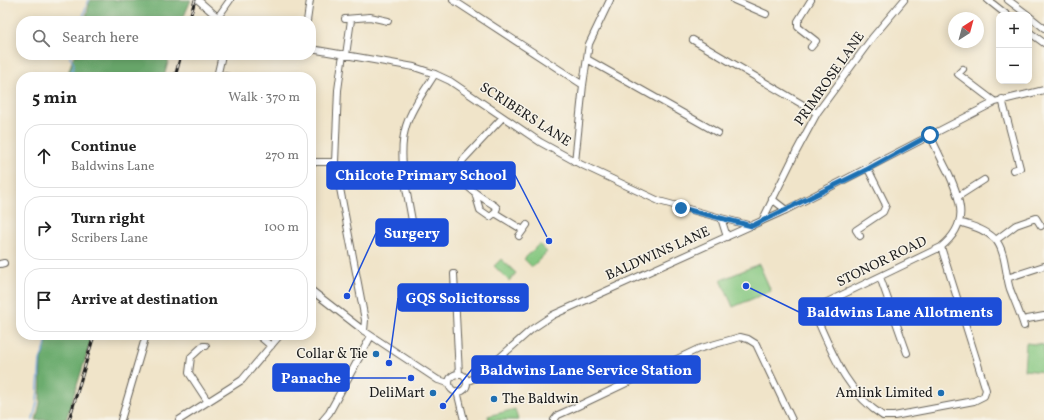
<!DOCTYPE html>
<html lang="en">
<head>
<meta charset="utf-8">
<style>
  body { margin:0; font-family:Vollkorn,serif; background:#f2f2f2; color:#222 }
  .controls { position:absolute; right:12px; top:12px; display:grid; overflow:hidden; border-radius:8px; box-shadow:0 2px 10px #0003 }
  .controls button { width:36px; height:36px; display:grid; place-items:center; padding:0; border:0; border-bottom:1px solid #e0e0e0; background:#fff; color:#222; font:20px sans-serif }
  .compass { position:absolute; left:948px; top:12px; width:36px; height:36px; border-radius:50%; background:#fff; box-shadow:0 2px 10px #0003; rotate:36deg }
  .stop { position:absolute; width:12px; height:12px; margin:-9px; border:3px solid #1f6fb2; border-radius:50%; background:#fff }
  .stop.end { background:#1f6fb2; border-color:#fff; box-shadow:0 1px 4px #0008 }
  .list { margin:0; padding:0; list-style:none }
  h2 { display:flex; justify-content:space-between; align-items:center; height:52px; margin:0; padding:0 16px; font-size:17px }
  h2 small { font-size:13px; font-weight:400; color:#767676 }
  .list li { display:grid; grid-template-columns:26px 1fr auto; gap:12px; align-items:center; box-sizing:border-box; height:64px; margin:0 8px 8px; padding:0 8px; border:1px solid #e0e0e0; border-radius:16px }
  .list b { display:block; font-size:15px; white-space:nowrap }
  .list p { margin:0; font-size:13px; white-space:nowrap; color:#767676 }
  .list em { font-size:13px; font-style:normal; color:#767676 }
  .icon { flex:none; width:22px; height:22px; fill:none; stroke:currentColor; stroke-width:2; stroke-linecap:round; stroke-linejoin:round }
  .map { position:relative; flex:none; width:1044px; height:420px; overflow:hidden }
  .search { position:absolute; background:#fff; box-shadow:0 2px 10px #0003; left:16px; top:16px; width:300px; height:44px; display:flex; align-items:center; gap:10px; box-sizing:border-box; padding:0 14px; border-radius:16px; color:#767676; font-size:15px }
  .panel { position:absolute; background:#fff; box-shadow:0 2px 10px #0003; left:16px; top:72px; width:300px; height:268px; border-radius:16px }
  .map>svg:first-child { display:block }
  .green { fill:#85c780; stroke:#50724e }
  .forest { fill:#6cac6e; stroke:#446445 }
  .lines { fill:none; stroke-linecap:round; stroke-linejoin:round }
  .stream { stroke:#71a8e0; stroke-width:1.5 }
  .minor-casing { stroke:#666259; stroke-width:8 }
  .minor { stroke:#fff; stroke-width:6 }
  .rail-casing { stroke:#1c1c1c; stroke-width:3 }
  .rail { stroke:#f7f3e8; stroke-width:1.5; stroke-dasharray:4.5; stroke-linecap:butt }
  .route { stroke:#1f6fb2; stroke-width:5 }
  .poi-dot { fill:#1f6fb2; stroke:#f7f3e8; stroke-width:1.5 }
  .labels { text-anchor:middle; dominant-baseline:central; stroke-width:3; stroke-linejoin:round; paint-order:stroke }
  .street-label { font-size:14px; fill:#1c1c1c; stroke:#f7f3e8 }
  .poi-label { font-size:14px; fill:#1c1c1c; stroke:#f7f3e8; text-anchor:end }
  .leader { fill:none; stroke:#1d4ed8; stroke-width:1.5 }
  .callout-dot { fill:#1d4ed8; stroke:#f7f3e8; stroke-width:1.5 }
  .callout { fill:#1d4ed8; stroke:#1d4ed8; stroke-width:1.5 }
  .callout-label { font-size:15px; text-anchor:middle; font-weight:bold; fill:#fff }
</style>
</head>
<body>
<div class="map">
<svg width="1044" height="420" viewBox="0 0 1044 420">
  <rect width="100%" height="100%" fill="#f7f3e8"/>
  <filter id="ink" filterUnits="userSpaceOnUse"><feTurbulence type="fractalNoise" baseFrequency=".025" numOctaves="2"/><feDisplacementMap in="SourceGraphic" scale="8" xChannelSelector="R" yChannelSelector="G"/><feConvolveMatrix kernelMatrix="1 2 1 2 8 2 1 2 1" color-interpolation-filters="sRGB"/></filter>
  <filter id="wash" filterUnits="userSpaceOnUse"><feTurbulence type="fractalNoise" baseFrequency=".012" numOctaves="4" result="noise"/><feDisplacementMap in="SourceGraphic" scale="16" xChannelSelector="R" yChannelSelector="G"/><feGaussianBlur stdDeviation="0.9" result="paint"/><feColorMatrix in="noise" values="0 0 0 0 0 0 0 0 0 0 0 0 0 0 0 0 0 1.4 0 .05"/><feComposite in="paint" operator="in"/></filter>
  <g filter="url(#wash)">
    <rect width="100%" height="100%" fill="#f0e4c9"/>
    <path class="green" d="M539,244L547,252L532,267L524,259Z
      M501,259L516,273L509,281L494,266Z
      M759,264L771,291L733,307L721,280Z
      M1026,343L1044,345V372L1024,370Z
      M515,409L518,420H489L488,416Z"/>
    <path class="forest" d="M90,0H191L182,21H85Z
      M74,55H170L164,77H67Z
      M49,335H93L66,420H36L40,403L41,361Z"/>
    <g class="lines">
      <path class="stream" d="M82,21L88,0
        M66,77L71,74L74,64L70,57L71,55
        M33,420L37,403L40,360L45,348L47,335"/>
    </g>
  </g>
  <g filter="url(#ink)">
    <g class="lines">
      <defs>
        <path id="minor" d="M198,0L222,21
          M453,0L583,85
          M734,0L766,14
          M811,0L798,21V27L816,41L811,47
          M988,0L1007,15
          M1008,0L1028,15
          M1029,16L1044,28
          M218,17L230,0
          M345,19L370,17L388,21
          M307,21L310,0
          M1029,32L1044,43
          M693,40L817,113
          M311,49L414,67L435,74L450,81L540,142L580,164L659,201L721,218L727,237
          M343,54L338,90L335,162L365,320L364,331
          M346,55L351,20
          M587,59L718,133
          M963,69L958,74L995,102
          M217,75L230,77
          M217,77L222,55
          M1002,99L1020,168L1013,170
          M930,135C936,148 942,161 949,174C962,203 969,224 941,247L986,390L984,396L974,401L894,416H883C848,394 833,355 817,319V311L823,304L941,247
          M311,162H335
          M575,162L583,85L589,44L610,0
          M475,193L480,210L490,217L495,213
          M959,196L984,180
          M772,199L786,210
          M495,213L497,208L495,206C480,196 452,183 463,160L503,117
          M495,213L523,230
          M721,218L752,226
          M412,221C407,190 397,156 406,126C412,107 425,90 435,74
          M762,221L796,152L817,113L872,38L904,0
          M959,222C971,226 985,229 995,239C1006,251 1005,274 1010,289C1015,302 1020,313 1024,326
          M519,236L527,225
          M860,236L856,230L883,212L886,205L868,169
          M996,240L1016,225L1036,218L1041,226
          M0,264L4,263
          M454,274L459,375
          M880,277L907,353
          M1007,278L1044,266
          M311,290L364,331L438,380L449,383
          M1022,320L1044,316
          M258,335L271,346
          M206,346H203L191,357L189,373L208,402
          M449 383a9 9 0 1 1 18 0a9 9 0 1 1-18 0Z
          M468,381L479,376L532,329L553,315L786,210L995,102L1044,90
          M457,391L464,420
          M121,420L146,335
          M179,420L242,380L280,335
          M323,420L329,413L371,336
          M554,420L558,415L578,406L698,349L740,337L748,339L756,344L792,420"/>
      </defs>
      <use href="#minor" class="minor-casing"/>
      <use href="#minor" class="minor"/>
      <defs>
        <path id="rail" d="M189,21L195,0
          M175,77L181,55
          M69,420L94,335"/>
      </defs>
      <use href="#rail" class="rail-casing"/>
      <use href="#rail" class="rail"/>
    </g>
  </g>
  <g class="lines" filter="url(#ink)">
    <path class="route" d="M681,208L752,226L868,169L930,135"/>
  </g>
  <g class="poi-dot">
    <circle cx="376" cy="354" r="4"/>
    <circle cx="433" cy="393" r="4"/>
    <circle cx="941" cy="393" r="4"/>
    <circle cx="494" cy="399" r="4"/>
  </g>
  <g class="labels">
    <g class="street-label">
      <text transform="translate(830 79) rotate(-55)">PRIMROSE LANE</text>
      <text transform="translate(525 115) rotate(33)">SCRIBERS LANE</text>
      <text transform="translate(658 254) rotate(-24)">BALDWINS LANE</text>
      <text transform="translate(882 262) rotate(-26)">STONOR ROAD</text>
    </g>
    <g class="poi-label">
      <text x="368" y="354">Collar &amp; Tie</text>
      <text x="425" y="393">DeliMart</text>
      <text x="933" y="393">Amlink Limited</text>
      <text x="502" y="399" text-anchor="start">The Baldwin</text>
    </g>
  </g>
  <path class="leader" d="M549 241L515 175M347 296L376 233M389 363L398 298M746 286L799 312M443 406L472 369M411 378L349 378"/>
  <g class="callout-dot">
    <circle cx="549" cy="241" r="4"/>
    <circle cx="347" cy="296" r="4"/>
    <circle cx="389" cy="363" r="4"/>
    <circle cx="746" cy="286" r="4"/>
    <circle cx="443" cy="406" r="4"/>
    <circle cx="411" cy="378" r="4"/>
  </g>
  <g class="callout">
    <rect x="327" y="162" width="188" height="27" rx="4"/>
    <rect x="376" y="219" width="72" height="27" rx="4"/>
    <rect x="398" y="284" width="130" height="27" rx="4"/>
    <rect x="799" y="298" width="202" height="27" rx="4"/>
    <rect x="472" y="356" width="228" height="27" rx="4"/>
    <rect x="273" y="364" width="76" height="27" rx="4"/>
  </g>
  <g class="callout-label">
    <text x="421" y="180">Chilcote Primary School</text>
    <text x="412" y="238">Surgery</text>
    <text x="463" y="303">GQS Solicitorsss</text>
    <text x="900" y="317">Baldwins Lane Allotments</text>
    <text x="586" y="375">Baldwins Lane Service Station</text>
    <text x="311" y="383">Panache</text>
  </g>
</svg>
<div class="controls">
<button>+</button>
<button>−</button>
</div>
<svg class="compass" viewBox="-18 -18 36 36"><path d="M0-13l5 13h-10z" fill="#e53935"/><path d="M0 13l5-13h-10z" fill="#767676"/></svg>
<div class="stop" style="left:930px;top:135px"></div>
<div class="stop end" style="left:681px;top:208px"></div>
<div class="search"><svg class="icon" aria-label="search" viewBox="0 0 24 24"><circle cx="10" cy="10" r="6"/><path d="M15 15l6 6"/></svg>Search here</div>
<section class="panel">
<h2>5 min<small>Walk · 370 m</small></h2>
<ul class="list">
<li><svg class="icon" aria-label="ahead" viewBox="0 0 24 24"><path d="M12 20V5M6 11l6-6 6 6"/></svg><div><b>Continue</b><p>Baldwins Lane</p></div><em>270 m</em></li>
<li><svg class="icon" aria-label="right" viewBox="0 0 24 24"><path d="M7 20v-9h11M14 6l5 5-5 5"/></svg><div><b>Turn right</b><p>Scribers Lane</p></div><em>100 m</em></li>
<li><svg class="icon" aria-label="arrive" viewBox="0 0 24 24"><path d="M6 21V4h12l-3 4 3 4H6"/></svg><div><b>Arrive at destination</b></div></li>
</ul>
</section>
</div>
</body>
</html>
